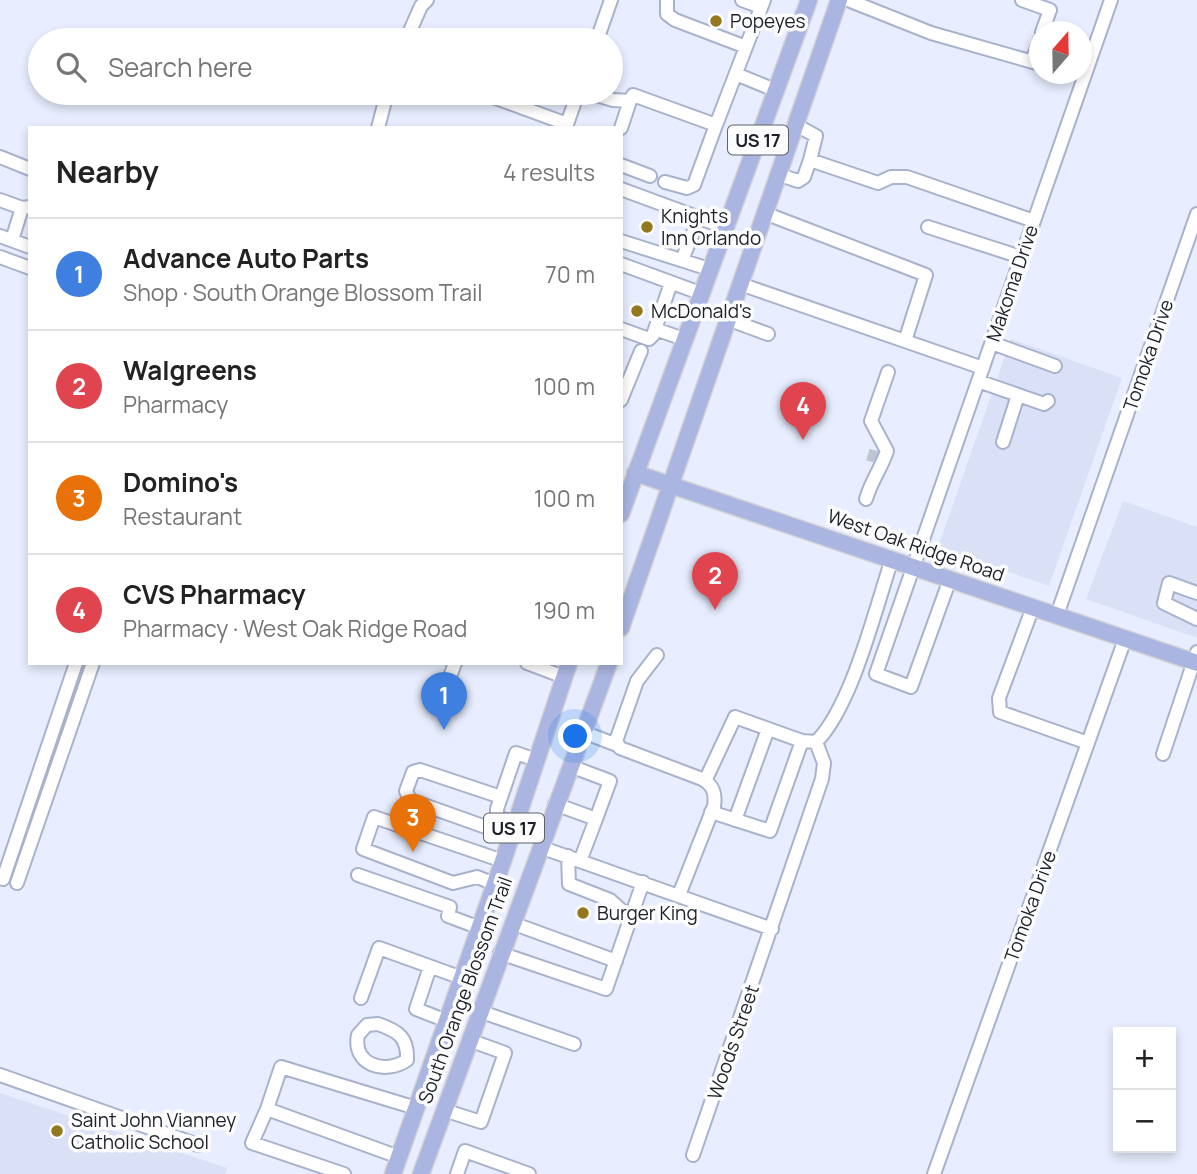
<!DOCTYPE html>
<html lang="en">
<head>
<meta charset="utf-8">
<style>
  body { margin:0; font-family:Manrope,sans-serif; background:#f6f6f6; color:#222 }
  .controls { position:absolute; right:21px; bottom:21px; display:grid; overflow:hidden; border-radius:0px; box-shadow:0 4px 10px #0003 }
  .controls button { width:63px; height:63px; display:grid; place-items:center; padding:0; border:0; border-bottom:2px solid #e0e0e0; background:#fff; color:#222; font:35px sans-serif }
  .compass { position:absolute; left:1029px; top:21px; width:63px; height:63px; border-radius:50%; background:#fff; box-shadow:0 4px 10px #0003; rotate:20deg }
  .you { position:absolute; left:576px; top:737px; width:24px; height:24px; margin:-18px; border:5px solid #fff; border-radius:50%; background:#1a73e8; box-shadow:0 0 0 10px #1a73e833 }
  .badge { display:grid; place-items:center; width:46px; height:46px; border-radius:50%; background:#94781f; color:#fff; font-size:23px; font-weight:700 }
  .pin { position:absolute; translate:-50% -58px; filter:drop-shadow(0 2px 4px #0008) }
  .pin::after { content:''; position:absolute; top:37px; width:24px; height:21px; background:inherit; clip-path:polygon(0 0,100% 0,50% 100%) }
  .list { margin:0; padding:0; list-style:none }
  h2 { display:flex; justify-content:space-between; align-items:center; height:91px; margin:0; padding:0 28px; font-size:30px }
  h2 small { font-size:23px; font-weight:400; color:#767676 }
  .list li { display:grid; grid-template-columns:46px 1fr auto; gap:21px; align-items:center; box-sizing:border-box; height:112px; padding:0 28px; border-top:2px solid #e0e0e0 }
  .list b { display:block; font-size:26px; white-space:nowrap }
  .list p { margin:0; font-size:23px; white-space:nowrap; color:#767676 }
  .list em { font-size:23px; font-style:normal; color:#767676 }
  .icon { flex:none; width:38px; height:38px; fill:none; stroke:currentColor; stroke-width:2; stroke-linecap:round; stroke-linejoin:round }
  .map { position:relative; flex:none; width:1197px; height:1174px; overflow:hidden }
  .search { position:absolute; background:#fff; box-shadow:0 4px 10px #0003; left:28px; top:28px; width:595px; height:77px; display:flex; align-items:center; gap:18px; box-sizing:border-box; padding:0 24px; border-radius:38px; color:#767676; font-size:26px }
  .panel { position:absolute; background:#fff; box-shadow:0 4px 10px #0003; left:28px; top:126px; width:595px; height:539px; border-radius:0px }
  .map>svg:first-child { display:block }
  .built { fill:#dae1f6 }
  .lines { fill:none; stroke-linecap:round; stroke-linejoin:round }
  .minor-tunnel { stroke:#bfc5d4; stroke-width:12; stroke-dasharray:12 6; stroke-linecap:butt }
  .minor-casing { stroke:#a9b2cc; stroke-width:16 }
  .major-casing { stroke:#d2d2d4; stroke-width:19 }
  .minor { stroke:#fff; stroke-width:12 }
  .major { stroke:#aab6e1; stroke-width:16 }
  .poi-dot { fill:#94781f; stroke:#fcfcfc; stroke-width:2.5 }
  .labels { text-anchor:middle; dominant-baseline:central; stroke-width:7; stroke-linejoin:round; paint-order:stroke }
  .shield { fill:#fcfcfc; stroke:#5f6168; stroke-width:2 }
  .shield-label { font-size:18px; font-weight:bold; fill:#1c1f29 }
  .poi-label { font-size:19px; fill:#1c1f29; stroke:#fcfcfc; text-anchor:start }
  .street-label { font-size:19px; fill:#1c1f29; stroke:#fcfcfc }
</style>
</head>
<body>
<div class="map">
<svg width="1197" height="1174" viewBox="0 0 1197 1174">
  <rect width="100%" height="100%" fill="#e8eeff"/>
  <path class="built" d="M1011,339L1122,378L1049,586L938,547Z
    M1123,501L1197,527V638L1086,599Z
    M0,1093L227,1168L225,1174H0Z"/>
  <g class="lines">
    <path class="minor-tunnel" d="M872,462L876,448"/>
    <defs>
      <path id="minor" d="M667,0V14L675,20L746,47L764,0
        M742,0L761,7
        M848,0L931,33L1040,64
        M1022,0L1050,10L1042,32
        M406,40L421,6L427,0
        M597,40L611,0
        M1032,61L1040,40
        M736,74L777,91
        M482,93L567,124L578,93
        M590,93L613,100L630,101L633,95L716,125L746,47
        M796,125L816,136L810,160L878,183L891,177H907L1034,221
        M378,128L387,93
        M621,128L630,101
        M0,157L30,169
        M621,165L650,176
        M780,175L798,181L804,177L810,160
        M665,182L687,188L694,185L716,125
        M621,189L724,227
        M0,200L22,208
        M767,214L926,275L905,341
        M928,227L1021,257
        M0,236L30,247
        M12,240L22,208L30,207
        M621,241L709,269
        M0,257L30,268
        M682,260L699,218
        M621,264L700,293
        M743,285L983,368
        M730,320L768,334
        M621,329L649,339L653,335
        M655,329L684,339
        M653,335L671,283
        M992,343L1055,366
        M978,381L1044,404L1048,401
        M621,400L641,351
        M1003,442L1018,395
        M866,499C872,479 881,469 887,451L871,421L888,372
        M950,579L911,687L876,674L1111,0
        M1197,593L1169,583L1164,603L1197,619
        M1033,607L999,698L1000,712L1088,743
        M1057,615L1197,214
        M657,655L637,681L616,741L620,748L702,779C713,785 716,793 714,806L679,895
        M527,663L564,677
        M451,674L455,663
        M583,732L617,745
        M1163,754L1197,652
        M570,766L610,781L596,819
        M705,781L735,717L802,741L816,742C852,706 875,610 892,559
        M501,797L420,770L413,772L406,791L410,800L511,836
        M555,804L596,819L580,861
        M711,812L770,831L802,741
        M735,820L768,729
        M515,825L497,816V809L516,753L536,760
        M540,847L772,929
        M568,856L569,884L610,900L621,910L633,914
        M358,875L450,907L448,916L480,928
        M3,879L76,663
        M17,883L93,663
        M495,884L477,877L453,883L363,849L374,817L503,861
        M512,923L616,961
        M500,953L606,989L643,882
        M430,967L416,1009L447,1021
        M361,998L379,948L462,978
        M479,1011L574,1044
        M378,1024C398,1031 408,1037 407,1060C385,1075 352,1065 358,1035L367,1025Z
        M0,1075L198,1145
        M267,1109L252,1143L344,1174
        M444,1110L481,1122L505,1053L469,1040
        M693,1155L822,779L824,763L816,742
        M399,1157L267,1109L281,1067L416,1108
        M457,1174L465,1151L529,1174
        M934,1174L1125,639"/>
      <path id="major" d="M635,473L1197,663
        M621,514L809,0
        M621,628L839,0
        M393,1174L503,861L569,663
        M421,1174L609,663"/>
    </defs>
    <use href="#minor" class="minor-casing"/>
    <use href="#major" class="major-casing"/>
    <use href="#minor" class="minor"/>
    <use href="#major" class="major"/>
  </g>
  <g class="poi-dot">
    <circle cx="716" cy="21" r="7"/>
    <circle cx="647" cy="227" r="7"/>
    <circle cx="637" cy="311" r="7"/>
    <circle cx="583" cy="913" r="7"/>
    <circle cx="57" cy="1131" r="7"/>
  </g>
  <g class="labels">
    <g class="shield">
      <rect x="728" y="125.5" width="60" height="29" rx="5"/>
      <rect x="484" y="813.5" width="60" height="29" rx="5"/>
    </g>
    <g class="shield-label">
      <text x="758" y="140">US 17</text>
      <text x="514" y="828">US 17</text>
    </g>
    <g class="poi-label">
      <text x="730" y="21">Popeyes</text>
      <text x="661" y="216">Knights<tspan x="661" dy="22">Inn Orlando</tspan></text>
      <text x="651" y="311">McDonald's</text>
      <text x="597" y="913">Burger King</text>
      <text x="71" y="1120">Saint John Vianney<tspan x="71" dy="22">Catholic School</tspan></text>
    </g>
    <g class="street-label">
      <text transform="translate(1012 283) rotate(-71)">Makoma Drive</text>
      <text transform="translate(1148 355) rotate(-71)">Tomoka Drive</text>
      <text transform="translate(916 545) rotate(19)">West Oak Ridge Road</text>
      <text transform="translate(1030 906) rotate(-70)">Tomoka Drive</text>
      <text transform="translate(465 990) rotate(-70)">South Orange Blossom Trail</text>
      <text transform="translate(733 1042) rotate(-71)">Woods Street</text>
    </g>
  </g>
</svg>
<div class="controls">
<button>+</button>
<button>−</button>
</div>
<svg class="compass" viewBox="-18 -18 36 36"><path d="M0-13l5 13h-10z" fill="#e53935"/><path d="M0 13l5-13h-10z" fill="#767676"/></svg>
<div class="you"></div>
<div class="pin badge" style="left:444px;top:730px;background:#3f7fe0">1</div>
<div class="pin badge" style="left:715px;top:610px;background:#e0444e">2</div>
<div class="pin badge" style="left:413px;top:852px;background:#e8710a">3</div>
<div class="pin badge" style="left:803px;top:440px;background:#e0444e">4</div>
<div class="search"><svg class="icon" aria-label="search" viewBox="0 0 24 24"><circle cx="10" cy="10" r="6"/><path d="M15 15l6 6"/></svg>Search here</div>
<section class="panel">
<h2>Nearby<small>4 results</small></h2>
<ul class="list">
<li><span class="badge" style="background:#3f7fe0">1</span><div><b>Advance Auto Parts</b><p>Shop · South Orange Blossom Trail</p></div><em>70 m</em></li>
<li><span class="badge" style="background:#e0444e">2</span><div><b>Walgreens</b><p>Pharmacy</p></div><em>100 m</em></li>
<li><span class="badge" style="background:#e8710a">3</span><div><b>Domino's</b><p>Restaurant</p></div><em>100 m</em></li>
<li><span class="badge" style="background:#e0444e">4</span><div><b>CVS Pharmacy</b><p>Pharmacy · West Oak Ridge Road</p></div><em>190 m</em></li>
</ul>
</section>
</div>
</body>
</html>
